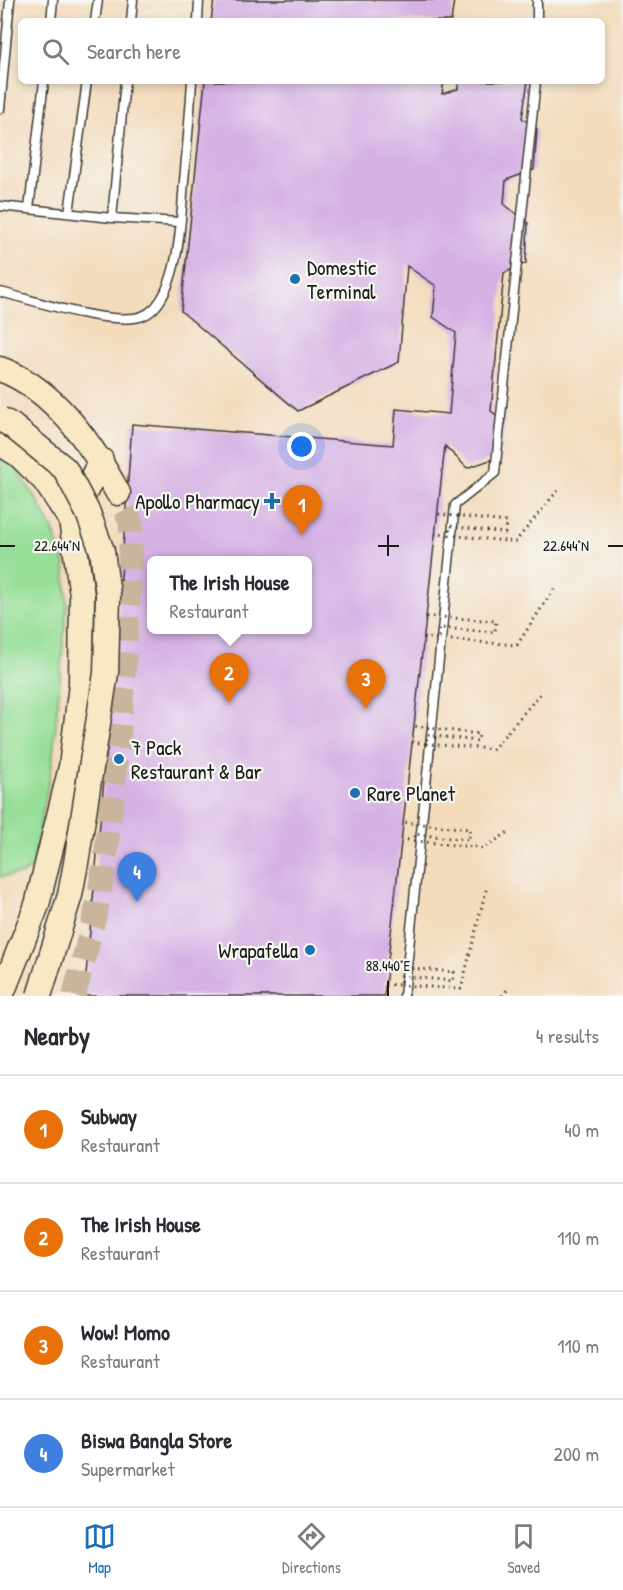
<!DOCTYPE html>
<html lang="en">
<head>
<meta charset="utf-8">
<style>
  body { margin:0; font-family:"Patrick Hand",sans-serif; background:#f2f2f3; color:#2b2b33 }
  .you { position:absolute; left:302px; top:447px; width:21px; height:21px; margin:-15px; border:4px solid #fff; border-radius:50%; background:#1a73e8; box-shadow:0 0 0 9px #1a73e833 }
  .badge { display:grid; place-items:center; width:39px; height:39px; border-radius:50%; background:#1f6fb2; color:#fff; font-size:20px; font-weight:700 }
  .pin { position:absolute; translate:-50% -50px; filter:drop-shadow(0 2px 3px #0008) }
  .pin::after { content:''; position:absolute; top:32px; width:21px; height:18px; background:inherit; clip-path:polygon(0 0,100% 0,50% 100%) }
  .popup { position:absolute; left:147px; top:556px; width:165px; height:78px; box-sizing:border-box; display:grid; place-content:center; border-radius:9px; background:#fff; filter:drop-shadow(0 2px 4px #0005); font-size:20px; white-space:nowrap; color:#7c7c81 }
  .popup b { font-size:22px; color:#2b2b33 }
  .popup::after { content:''; position:absolute; left:50%; top:100%; margin-left:-12px; border:12px solid transparent; border-top-color:#fff }
  .list { margin:0; padding:0; list-style:none }
  h2 { display:flex; justify-content:space-between; align-items:center; height:78px; margin:0; padding:0 24px; font-size:26px }
  h2 small { font-size:20px; font-weight:400; color:#7c7c81 }
  .list li { display:grid; grid-template-columns:39px 1fr auto; gap:18px; align-items:center; box-sizing:border-box; height:108px; padding:0 24px; border-top:2px solid #e1e1e2 }
  .list b { display:block; font-size:22px; white-space:nowrap }
  .list p { margin:0; font-size:20px; white-space:nowrap; color:#7c7c81 }
  .list em { font-size:20px; font-style:normal; color:#7c7c81 }
  .icon { flex:none; width:33px; height:33px; fill:none; stroke:currentColor; stroke-width:2; stroke-linecap:round; stroke-linejoin:round }
  .map { position:relative; flex:none; width:623px; height:996px; overflow:hidden }
  .search { position:absolute; background:#fff; box-shadow:0 3px 9px #0003; left:18px; right:18px; top:18px; height:66px; display:flex; align-items:center; gap:15px; box-sizing:border-box; padding:0 21px; border-radius:9px; color:#7c7c81; font-size:22px }
  .sheet { height:510px; background:#fff }
  nav { display:flex; justify-content:space-around; align-items:center; box-sizing:border-box; height:84px; border-top:2px solid #e1e1e2; background:#fff; font-size:16px; color:#7c7c81 }
  nav a { display:grid; justify-items:center; gap:3px }
  nav .on { color:#1f6fb2 }
  .map>svg:first-child { display:block }
  .green { fill:#97df99; stroke:#5a7e5a; stroke-width:1.5 }
  .building { fill:#d5b1e4; fill-rule:evenodd }
  .lines { fill:none; stroke-linecap:round; stroke-linejoin:round }
  .secondary-tunnel { stroke:#c8b59c; stroke-width:24; stroke-dasharray:24 12; stroke-linecap:butt }
  .lane-casing { stroke:#3c3934; stroke-width:11 }
  .secondary-casing { stroke:#3c3934; stroke-width:27 }
  .path { stroke:#3c3934; stroke-width:3; stroke-dasharray:1.5 4.5; stroke-linecap:butt }
  .lane { stroke:#fff; stroke-width:8 }
  .secondary { stroke:#f8e8c3; stroke-width:24 }
  .secondary-bridge-casing { stroke:#3c3934; stroke-width:27; stroke-linecap:butt }
  .path-bridge { stroke:#3c3934; stroke-width:3; stroke-dasharray:1.5 4.5; stroke-linecap:butt }
  .secondary-bridge { stroke:#f8e8c3; stroke-width:24 }
  .ticks { fill:none; stroke:#1c1c1c; stroke-width:2 }
  .poi-dot { fill:#1f6fb2; stroke:#f6f6f2; stroke-width:2 }
  .labels { text-anchor:middle; dominant-baseline:central; stroke-width:4.5; stroke-linejoin:round; paint-order:stroke }
  .poi-label { font-size:21px; fill:#1c1c1c; stroke:#f6f6f2; text-anchor:start }
  .ticks-label { font-size:15px; text-anchor:middle; fill:#1c1c1c; stroke:#f6f6f2; stroke-width:4.5; stroke-linejoin:round; paint-order:stroke }
</style>
</head>
<body>
<div class="map">
<svg width="623" height="996" viewBox="0 0 623 996">
  <rect width="100%" height="100%" fill="#f6f6f2"/>
  <filter id="ink" filterUnits="userSpaceOnUse"><feTurbulence type="fractalNoise" baseFrequency=".0167" numOctaves="2"/><feDisplacementMap in="SourceGraphic" scale="12" xChannelSelector="R" yChannelSelector="G"/><feConvolveMatrix kernelMatrix="1 2 1 2 8 2 1 2 1" color-interpolation-filters="sRGB"/></filter>
  <filter id="wash" filterUnits="userSpaceOnUse"><feTurbulence type="fractalNoise" baseFrequency=".008" numOctaves="4" result="noise"/><feDisplacementMap in="SourceGraphic" scale="24" xChannelSelector="R" yChannelSelector="G"/><feGaussianBlur stdDeviation="1.35" result="paint"/><feColorMatrix in="noise" values="0 0 0 0 0 0 0 0 0 0 0 0 0 0 0 0 0 1.4 0 .05"/><feComposite in="paint" operator="in"/></filter>
  <g filter="url(#wash)">
    <rect width="100%" height="100%" fill="#f3dbbc"/>
    <path class="green" d="M0,456L17,470L37,500L52,528L65,564L67,604L52,765L32,868L22,874L0,877Z"/>
    <g id="blocks">
      <path class="building" d="M214,0H454L451,21H211Z
        M205,81H444L442,94L458,89V81H528L522,118L537,129L534,170L506,180L504,204L528,223L526,263L504,273L491,411L505,422L499,457L467,468L445,446L384,996H84L115,661L132,424L393,445L396,409L449,414L456,333L433,317L436,286L407,266L399,362L298,411L181,311ZM151,560H307V630H151Z"/>
    </g>
  </g>
  <g filter="url(#ink)">
    <use href="#blocks" fill-opacity="0" stroke="#3c3934" stroke-width="1.5"/>
    <g class="lines">
      <path class="secondary-tunnel" d="M74,996L97,907L106,854L120,724L130,577L131,523L118,493"/>
      <defs>
        <path id="lane" d="M51,21L53,0
          M95,21L98,0
          M131,21L133,0
          M198,21L199,0
          M537,21V0
          M0,109L10,0
          M0,206L112,218L125,81
          M29,209L44,81
          M69,213L87,81
          M112,218L180,222
          M0,292C37,301 96,322 134,318C145,317 154,310 160,301C180,270 181,217 184,181C187,148 190,114 192,81
          M404,996L455,505L495,473L536,81"/>
        <path id="secondary" d="M0,369C53,388 93,446 118,493
          M0,443L19,455L45,481L71,520L82,595L81,684L71,767L37,905L1,996
          M74,514L101,460"/>
      </defs>
      <use href="#lane" class="lane-casing"/>
      <use href="#secondary" class="secondary-casing"/>
      <path class="path" d="M502,996L507,990"/>
      <use href="#lane" class="lane"/>
      <use href="#secondary" class="secondary"/>
      <defs>
        <path id="secondary-bridge" d="M0,419L11,425L65,469L88,513L102,551L108,595L106,673L76,863L70,895L39,996"/>
      </defs>
      <use href="#secondary-bridge" class="secondary-bridge-casing"/>
      <path class="path-bridge" d="M435,534L449,535L450,526L505,533L506,522L437,514
        M449,535L515,542L559,489
        M423,638L439,639L440,628L495,632L496,621L425,616
        M439,639L517,645L554,589
        M412,742L426,744L427,735L478,741L479,734L414,726
        M426,744L493,749L540,694
        M401,839L415,841V834L469,840L470,829L403,822
        M415,841L484,848L510,831
        M385,984L400,985L401,976L453,981L454,972L387,966
        M400,985L461,989L487,886"/>
      <use href="#secondary-bridge" class="secondary-bridge"/>
    </g>
  </g>
  <path class="ticks" d="M388,535V556M0,546H15M378,546H399M608,546H623M388,981V996"/>
  <g class="poi-dot">
    <circle cx="295" cy="279" r="6"/>
    <path d="M269 492h6v6h6v6h-6v6h-6v-6h-6v-6h6z"/>
    <circle cx="119" cy="759" r="6"/>
    <circle cx="355" cy="793" r="6"/>
    <circle cx="310" cy="950" r="6"/>
  </g>
  <g class="labels">
    <g class="poi-label">
      <text x="307" y="267">Domestic<tspan x="307" dy="24">Terminal</tspan></text>
      <text x="260" y="501" text-anchor="end">Apollo Pharmacy</text>
      <text x="131" y="747">7 Pack<tspan x="131" dy="24">Restaurant &amp; Bar</tspan></text>
      <text x="367" y="793">Rare Planet</text>
      <text x="298" y="950" text-anchor="end">Wrapafella</text>
    </g>
  </g>
  <g class="ticks-label">
    <text x="57" y="551">22.644°N</text>
    <text x="566" y="551">22.644°N</text>
    <text x="388" y="971">88.440°E</text>
  </g>
</svg>
<div class="you"></div>
<div class="pin badge" style="left:302px;top:535px;background:#e8710a">1</div>
<div class="pin badge" style="left:229px;top:703px;background:#e8710a">2</div>
<div class="popup"><b>The Irish House</b>Restaurant</div>
<div class="pin badge" style="left:366px;top:709px;background:#e8710a">3</div>
<div class="pin badge" style="left:137px;top:902px;background:#3f7fe0">4</div>
<div class="search"><svg class="icon" aria-label="search" viewBox="0 0 24 24"><circle cx="10" cy="10" r="6"/><path d="M15 15l6 6"/></svg>Search here</div>
</div>
<section class="sheet">
<h2>Nearby<small>4 results</small></h2>
<ul class="list">
<li><span class="badge" style="background:#e8710a">1</span><div><b>Subway</b><p>Restaurant</p></div><em>40 m</em></li>
<li><span class="badge" style="background:#e8710a">2</span><div><b>The Irish House</b><p>Restaurant</p></div><em>110 m</em></li>
<li><span class="badge" style="background:#e8710a">3</span><div><b>Wow! Momo</b><p>Restaurant</p></div><em>110 m</em></li>
<li><span class="badge" style="background:#3f7fe0">4</span><div><b>Biswa Bangla Store</b><p>Supermarket</p></div><em>200 m</em></li>
</ul>
</section>
<nav>
<a class="on"><svg class="icon" aria-label="map" viewBox="0 0 24 24"><path d="M3 6l6-2 6 2 6-2v14l-6 2-6-2-6 2zM9 4v14M15 6v14"/></svg>Map</a>
<a><svg class="icon" aria-label="directions" viewBox="0 0 24 24"><path d="M12 3l9 9-9 9-9-9zM9 14v-3h6M13 9l2 2-2 2"/></svg>Directions</a>
<a><svg class="icon" aria-label="saved" viewBox="0 0 24 24"><path d="M7 4h10v16l-5-4-5 4z"/></svg>Saved</a>
</nav>
</body>
</html>
